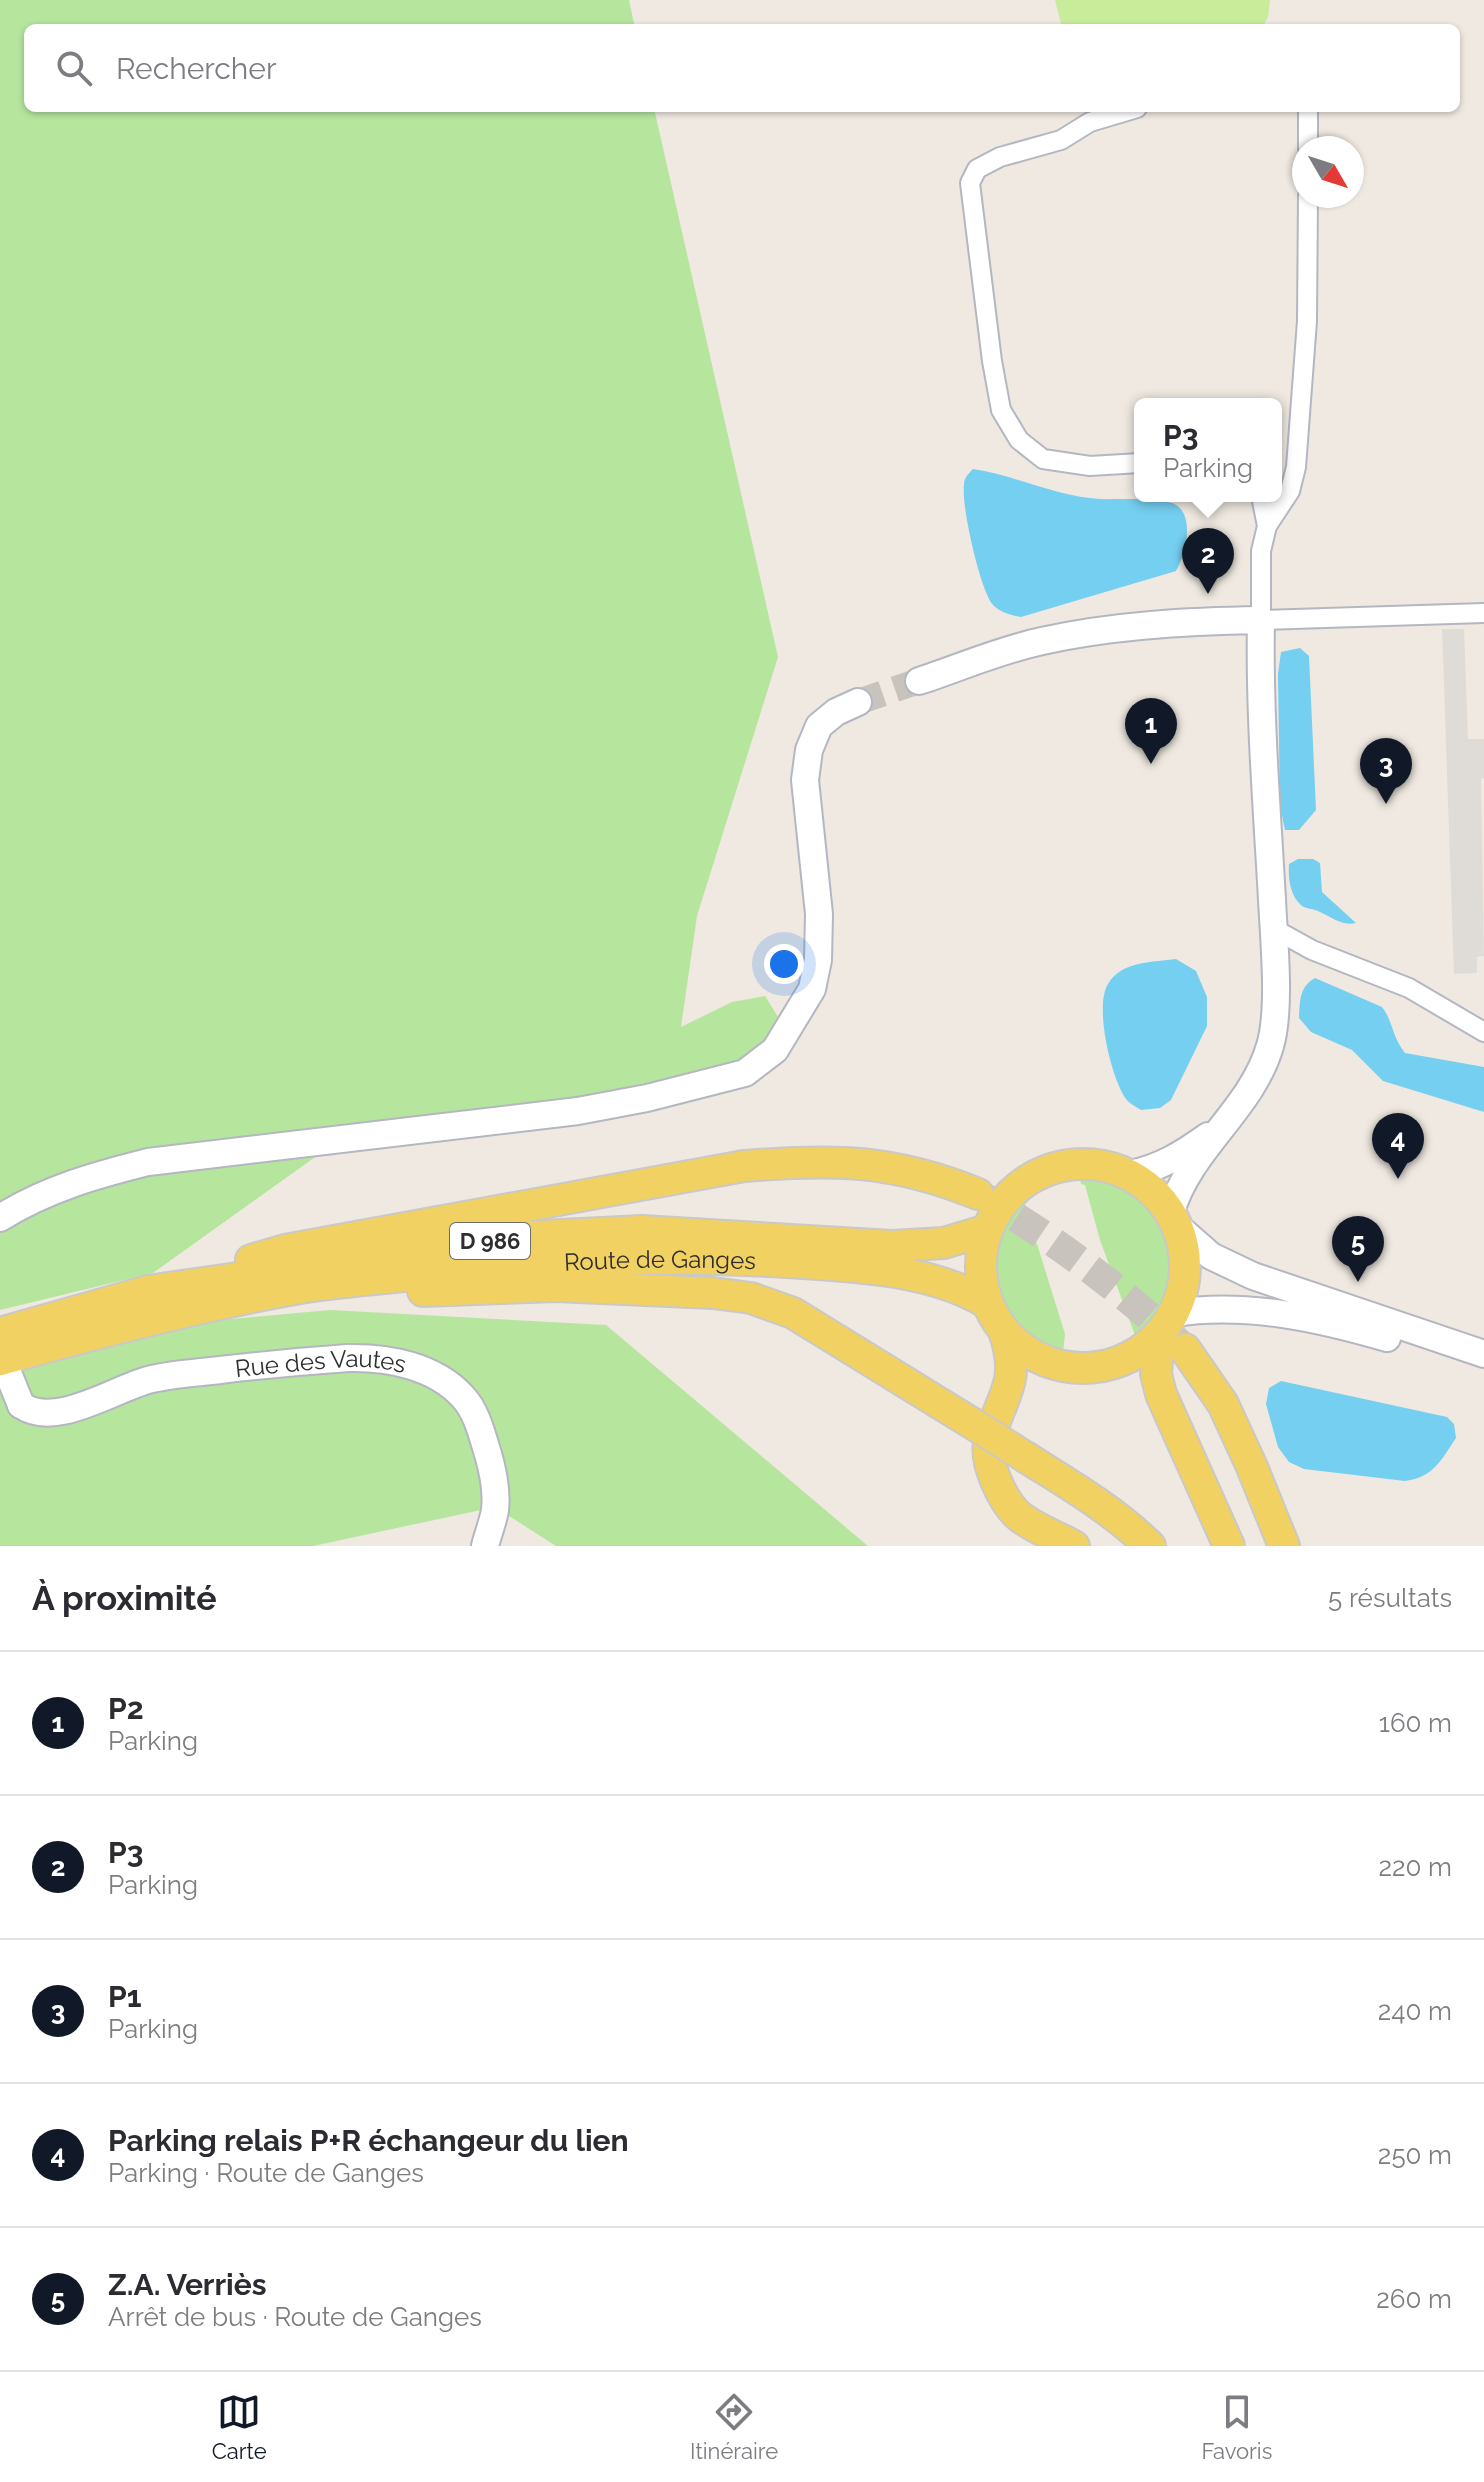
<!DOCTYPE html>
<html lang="fr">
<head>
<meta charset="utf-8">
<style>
  body { margin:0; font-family:Raleway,sans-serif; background:#f2f2f3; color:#2b2b33 }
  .compass { position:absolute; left:1292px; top:136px; width:72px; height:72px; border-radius:50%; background:#fff; box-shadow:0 2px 6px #0004; rotate:129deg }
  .you { position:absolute; left:784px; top:964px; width:28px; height:28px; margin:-20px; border:6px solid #fff; border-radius:50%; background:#1a73e8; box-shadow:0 0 0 12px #1a73e833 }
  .badge { display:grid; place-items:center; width:52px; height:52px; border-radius:50%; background:#111827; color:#fff; font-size:26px; font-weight:700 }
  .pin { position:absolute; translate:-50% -66px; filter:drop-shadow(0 2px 4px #0008) }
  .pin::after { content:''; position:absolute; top:42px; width:28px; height:24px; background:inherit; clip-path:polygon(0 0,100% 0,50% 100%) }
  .popup { position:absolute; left:1134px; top:398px; width:148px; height:104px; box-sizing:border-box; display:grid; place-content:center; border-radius:12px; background:#fff; filter:drop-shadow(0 2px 6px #0005); font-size:26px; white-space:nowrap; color:#7c7c81 }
  .popup b { font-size:30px; color:#2b2b33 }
  .popup::after { content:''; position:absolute; left:50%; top:100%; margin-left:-16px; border:16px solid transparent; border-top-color:#fff }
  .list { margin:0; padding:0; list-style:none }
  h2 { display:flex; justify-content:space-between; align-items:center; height:104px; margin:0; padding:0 32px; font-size:34px }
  h2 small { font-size:26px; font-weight:400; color:#7c7c81 }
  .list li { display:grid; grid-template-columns:52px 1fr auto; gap:24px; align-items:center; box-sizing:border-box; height:144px; padding:0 32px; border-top:2px solid #e1e1e2 }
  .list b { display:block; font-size:30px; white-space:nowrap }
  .list p { margin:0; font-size:26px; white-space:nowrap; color:#7c7c81 }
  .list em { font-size:26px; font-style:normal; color:#7c7c81 }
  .icon { flex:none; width:44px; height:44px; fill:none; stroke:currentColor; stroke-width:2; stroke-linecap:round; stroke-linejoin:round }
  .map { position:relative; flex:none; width:1484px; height:1546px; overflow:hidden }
  .search { position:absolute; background:#fff; box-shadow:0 2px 6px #0004; left:24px; right:24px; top:24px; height:88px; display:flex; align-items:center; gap:20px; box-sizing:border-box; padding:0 28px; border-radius:12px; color:#7c7c81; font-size:30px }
  .sheet { height:824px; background:#fff }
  nav { display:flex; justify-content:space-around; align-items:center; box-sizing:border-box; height:112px; border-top:2px solid #e1e1e2; background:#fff; font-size:22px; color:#7c7c81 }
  nav a { display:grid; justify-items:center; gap:4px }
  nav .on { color:#111827 }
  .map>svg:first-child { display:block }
  .green { fill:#b6e59e }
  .pitch { fill:#c9ec9a }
  .plaza { fill:#dfdcd8 }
  .water { fill:#75cff0 }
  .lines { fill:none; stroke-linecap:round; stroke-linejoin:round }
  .secondary-tunnel { stroke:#c8c4bd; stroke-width:26; stroke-dasharray:26 13; stroke-linecap:butt }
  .primary-tunnel { stroke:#c8c4bd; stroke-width:30; stroke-dasharray:30 15; stroke-linecap:butt }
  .street-casing { stroke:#b4b7c1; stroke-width:22 }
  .secondary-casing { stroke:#b4b7c1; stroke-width:30 }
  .primary-casing { stroke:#c9c9c9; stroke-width:34 }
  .street { stroke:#fff; stroke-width:18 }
  .secondary { stroke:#fff; stroke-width:26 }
  .primary { stroke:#f2d163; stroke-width:30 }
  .primary-bridge-casing { stroke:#c9c9c9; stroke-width:34; stroke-linecap:butt }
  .primary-bridge { stroke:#f2d163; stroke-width:30 }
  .labels { text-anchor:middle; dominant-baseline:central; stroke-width:7; stroke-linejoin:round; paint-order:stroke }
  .shield { fill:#fff; stroke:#6d6d6d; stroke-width:2 }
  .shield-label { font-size:22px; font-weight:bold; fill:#2e2e2e }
  .street-label { font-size:24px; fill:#2e2e2e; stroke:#fff }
</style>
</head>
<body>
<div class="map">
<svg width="1484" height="1546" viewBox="0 0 1484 1546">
  <rect width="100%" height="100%" fill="#efe9e1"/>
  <path class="green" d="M0,0H629L635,28H28V108H654L778,657L697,916L681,1027L732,1002L765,996L778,1017L760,1049L698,1079L684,1077L640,1084L580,1100L353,1130L153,1273L0,1310Z
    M1080,1178C1127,1182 1165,1203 1174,1253C1176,1267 1166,1281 1170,1295L1150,1327L1136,1338L1100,1240L1085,1185L1081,1184Z
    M1024,1202L1065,1334L1063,1353C1018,1336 1009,1325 996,1278C1000,1268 997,1257 998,1246C999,1231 1013,1210 1024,1202Z
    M330,1310L606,1325L868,1546H556L495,1507L313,1546H0V1340Z"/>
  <path class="pitch" d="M1055,0H1270L1268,17L1262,28H1062Z"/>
  <path class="plaza" d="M1442,629H1464L1468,739H1484V778L1481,779L1484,956L1477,957V973L1454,974Z"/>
  <path class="water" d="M973,469C1015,475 1057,497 1100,499C1118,500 1167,496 1179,507C1194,522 1185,555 1176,571L1021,617C1011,615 1001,613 993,605C980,590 961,505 964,485C964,478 968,474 973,469Z
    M1300,648L1309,656L1316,810L1299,830H1285L1280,806L1278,674L1281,652Z
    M1298,859H1313L1320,863L1322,892L1356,923C1341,926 1334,918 1320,912C1315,909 1307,909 1302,906C1290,896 1288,878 1289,864Z
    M1176,959L1196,971L1207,997V1026L1171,1100L1160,1108L1141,1110C1136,1107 1129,1103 1126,1099C1111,1078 1094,1006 1108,984C1121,961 1154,962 1176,959Z
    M1315,978L1382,1007C1393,1021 1392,1037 1405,1053L1484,1067V1112L1383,1081L1352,1050L1311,1032L1299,1018C1300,1001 1299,987 1315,978Z
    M1281,1381L1447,1417L1454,1424L1456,1438C1441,1460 1434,1477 1405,1481L1304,1469L1289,1462L1278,1447L1266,1404L1269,1388Z"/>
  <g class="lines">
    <path class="secondary-tunnel" d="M858,702L919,681"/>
    <path class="primary-tunnel" d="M978,1194C1053,1238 1121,1289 1184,1348"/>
    <defs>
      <path id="street" d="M1137,108L1090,122L1061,140L1000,157L977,169L970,183L992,361L1001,410L1019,440L1043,459L1090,466L1140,463
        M1308,148V108
        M1308,196L1307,321L1296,467L1290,491L1267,526L1261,551V620L1484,613
        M1261,496L1267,526
        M1274,929L1312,950L1409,988L1484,1032"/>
      <g id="secondary">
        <path d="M919,681C959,668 1000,650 1042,641C1113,625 1189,621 1261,620C1259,713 1267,808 1272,900C1274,940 1281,1010 1270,1046C1252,1109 1189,1149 1171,1212"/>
        <path d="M1130,1174C1160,1168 1183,1154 1208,1136"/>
        <path d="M0,1218C46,1189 96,1175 148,1162L578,1111L647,1098L745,1073L775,1050L812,989L818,960L819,914L805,780L809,750L819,726L836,712L858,702"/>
        <path d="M1178,1227L1211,1256L1253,1276L1484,1354"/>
        <path d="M1174,1313C1246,1302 1318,1318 1387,1338"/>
        <path d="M8,1373L21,1405"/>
        <path id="s1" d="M21,1405C55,1429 112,1390 148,1380C171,1374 196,1373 220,1370C263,1365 306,1361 348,1358C388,1357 435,1366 463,1397C477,1412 482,1435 488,1454C493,1471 497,1492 495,1510C493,1522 488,1534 485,1546"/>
      </g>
      <g id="primary">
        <circle cx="1083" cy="1266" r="102"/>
        <path d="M251,1260L285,1250L744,1166C835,1159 892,1159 978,1194"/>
        <path d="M423,1291L556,1286L713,1293L751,1298L793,1313L970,1422"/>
        <path d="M0,1333L148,1291L520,1237L642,1231L892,1246L944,1243L987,1230"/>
        <path d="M1005,1334C1022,1386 999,1396 989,1442C985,1464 1003,1502 1019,1516C1035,1529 1056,1536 1074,1546"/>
        <path d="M1159,1335L1156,1374L1161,1394L1229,1546"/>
        <path d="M1185,1349L1223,1404L1252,1467L1284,1546"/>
        <path id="s2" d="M0,1360C99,1332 198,1306 300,1288C331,1283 364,1280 396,1277C526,1261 657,1254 788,1262C852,1266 932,1269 987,1303"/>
        <path d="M1027,1458C1070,1485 1113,1510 1150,1546"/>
      </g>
    </defs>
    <use href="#street" class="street-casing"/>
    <use href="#secondary" class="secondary-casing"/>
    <use href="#primary" class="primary-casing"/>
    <use href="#street" class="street"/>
    <use href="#secondary" class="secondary"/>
    <use href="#primary" class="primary"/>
    <defs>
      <path id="primary-bridge" d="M970,1422L1027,1458"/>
    </defs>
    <use href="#primary-bridge" class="primary-bridge-casing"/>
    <use href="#primary-bridge" class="primary-bridge"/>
  </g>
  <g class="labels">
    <rect class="shield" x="450" y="1223" width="80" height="36" rx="6"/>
    <g class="shield-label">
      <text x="490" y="1241">D 986</text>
    </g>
    <g class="street-label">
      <text stroke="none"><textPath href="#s2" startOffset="670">Route de Ganges</textPath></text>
      <text stroke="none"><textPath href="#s1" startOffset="308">Rue des Vautes</textPath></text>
    </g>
  </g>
</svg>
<svg class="compass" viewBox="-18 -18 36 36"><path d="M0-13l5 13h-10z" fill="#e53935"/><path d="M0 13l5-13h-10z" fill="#7c7c81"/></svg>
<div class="you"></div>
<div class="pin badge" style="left:1151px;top:764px">1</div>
<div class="pin badge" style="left:1208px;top:594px">2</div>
<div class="popup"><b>P3</b>Parking</div>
<div class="pin badge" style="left:1386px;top:804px">3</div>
<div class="pin badge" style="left:1398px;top:1179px">4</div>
<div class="pin badge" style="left:1358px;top:1282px">5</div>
<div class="search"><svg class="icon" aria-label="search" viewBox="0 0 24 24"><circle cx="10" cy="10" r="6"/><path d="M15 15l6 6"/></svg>Rechercher</div>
</div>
<section class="sheet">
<h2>À proximité<small>5 résultats</small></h2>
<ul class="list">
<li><span class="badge">1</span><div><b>P2</b><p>Parking</p></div><em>160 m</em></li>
<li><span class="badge">2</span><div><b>P3</b><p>Parking</p></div><em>220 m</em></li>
<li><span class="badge">3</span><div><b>P1</b><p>Parking</p></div><em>240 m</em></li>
<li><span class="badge">4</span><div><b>Parking relais P+R échangeur du lien</b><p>Parking · Route de Ganges</p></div><em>250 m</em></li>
<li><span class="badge">5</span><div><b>Z.A. Verriès</b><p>Arrêt de bus · Route de Ganges</p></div><em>260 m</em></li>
</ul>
</section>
<nav>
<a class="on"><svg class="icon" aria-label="map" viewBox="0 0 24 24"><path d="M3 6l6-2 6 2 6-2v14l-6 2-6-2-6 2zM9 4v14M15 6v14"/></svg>Carte</a>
<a><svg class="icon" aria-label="directions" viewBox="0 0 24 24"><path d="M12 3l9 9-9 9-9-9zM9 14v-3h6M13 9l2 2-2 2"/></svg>Itinéraire</a>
<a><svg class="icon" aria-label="saved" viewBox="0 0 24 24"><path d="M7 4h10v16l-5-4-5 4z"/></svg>Favoris</a>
</nav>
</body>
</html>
